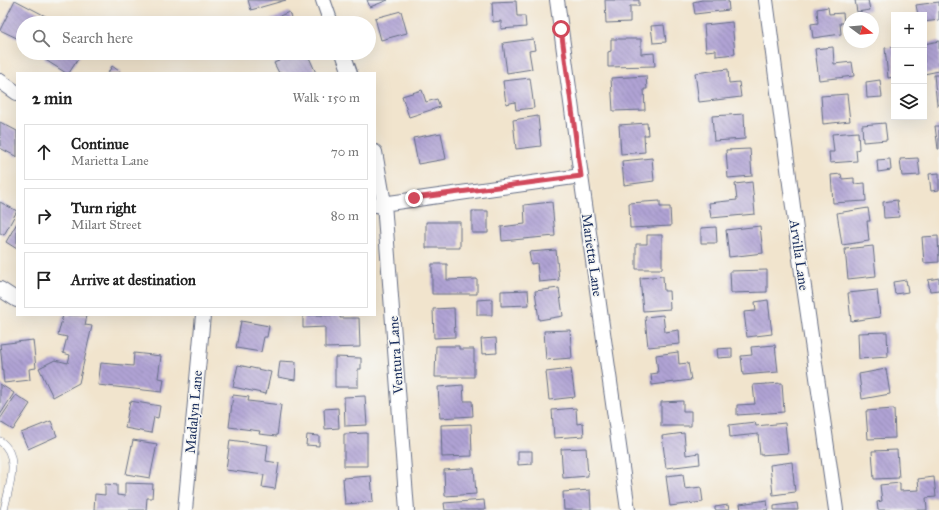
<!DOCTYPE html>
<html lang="en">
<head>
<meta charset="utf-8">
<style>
  body { margin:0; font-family:"IM FELL Great Primer",serif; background:#f2f2f2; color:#222 }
  .controls { position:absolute; right:12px; top:12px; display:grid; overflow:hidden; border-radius:0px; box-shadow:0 4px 16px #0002 }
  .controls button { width:36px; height:36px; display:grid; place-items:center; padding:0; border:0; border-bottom:1px solid #e0e0e0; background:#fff; color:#222; font:20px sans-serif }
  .compass { position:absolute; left:843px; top:12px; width:36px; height:36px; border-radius:50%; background:#fff; box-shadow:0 4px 16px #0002; rotate:106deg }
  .stop { position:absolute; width:12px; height:12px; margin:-9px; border:3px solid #d1495b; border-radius:50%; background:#fff }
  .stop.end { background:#d1495b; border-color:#fff; box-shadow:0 1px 4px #0008 }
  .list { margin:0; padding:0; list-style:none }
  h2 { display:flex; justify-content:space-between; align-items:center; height:52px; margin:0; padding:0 16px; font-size:17px }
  h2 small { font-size:13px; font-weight:400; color:#767676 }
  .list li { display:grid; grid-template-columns:26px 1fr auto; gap:12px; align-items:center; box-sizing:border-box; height:56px; margin:0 8px 8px; padding:0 8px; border:1px solid #e0e0e0; border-radius:0px }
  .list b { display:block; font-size:15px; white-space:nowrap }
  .list p { margin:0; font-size:13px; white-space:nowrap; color:#767676 }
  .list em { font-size:13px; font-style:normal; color:#767676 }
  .icon { flex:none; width:22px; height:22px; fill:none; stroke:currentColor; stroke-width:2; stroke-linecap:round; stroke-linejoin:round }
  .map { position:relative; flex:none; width:939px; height:510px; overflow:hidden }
  .search { position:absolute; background:#fff; box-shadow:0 4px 16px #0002; left:16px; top:16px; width:360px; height:44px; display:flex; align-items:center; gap:10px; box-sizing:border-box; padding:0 14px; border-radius:22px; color:#767676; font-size:15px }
  .panel { position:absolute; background:#fff; box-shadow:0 4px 16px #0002; left:16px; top:72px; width:360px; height:244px; border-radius:0px }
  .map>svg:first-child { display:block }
  .building { fill:url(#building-back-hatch) }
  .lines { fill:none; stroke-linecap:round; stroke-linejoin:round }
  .service-casing { stroke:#666e85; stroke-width:8 }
  .minor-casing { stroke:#666e85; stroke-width:16 }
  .service { stroke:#fff; stroke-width:7 }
  .minor { stroke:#fff; stroke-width:14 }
  .route { stroke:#d1495b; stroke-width:5 }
  .labels { text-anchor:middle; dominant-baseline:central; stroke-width:3; stroke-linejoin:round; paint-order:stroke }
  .street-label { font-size:14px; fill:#1b2f5e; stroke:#f6f6f2 }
</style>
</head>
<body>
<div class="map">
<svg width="939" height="510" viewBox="0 0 939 510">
  <defs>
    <pattern id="building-back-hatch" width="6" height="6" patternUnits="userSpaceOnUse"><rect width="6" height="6" fill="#b0a3d4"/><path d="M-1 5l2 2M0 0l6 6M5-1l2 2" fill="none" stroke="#8e85af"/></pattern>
  </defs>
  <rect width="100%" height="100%" fill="#f6f6f2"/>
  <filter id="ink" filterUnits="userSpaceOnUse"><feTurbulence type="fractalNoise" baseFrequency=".025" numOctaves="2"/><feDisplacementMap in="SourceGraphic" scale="8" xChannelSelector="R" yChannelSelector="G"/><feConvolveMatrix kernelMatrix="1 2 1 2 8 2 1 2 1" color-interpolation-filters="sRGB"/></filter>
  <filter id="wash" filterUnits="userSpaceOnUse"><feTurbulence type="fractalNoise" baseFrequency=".012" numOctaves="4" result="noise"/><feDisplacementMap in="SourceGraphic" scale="16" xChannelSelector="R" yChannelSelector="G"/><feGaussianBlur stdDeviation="0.9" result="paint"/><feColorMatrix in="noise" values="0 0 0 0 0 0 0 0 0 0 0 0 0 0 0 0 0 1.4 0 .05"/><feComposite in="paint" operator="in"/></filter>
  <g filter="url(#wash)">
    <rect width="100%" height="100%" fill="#f1e4cd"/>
    <g id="blocks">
      <path class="building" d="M15,0L51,19L49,23H23V41L0,30Z
        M248,0H286L251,10Z
        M367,0H388L370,7Z
        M605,0H639V6H630V22L606,23Z
        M702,0H728L729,10L695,14L693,2Z
        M855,0H868L870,10L857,12Z
        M516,1L517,16H525L526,27L501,29V21L493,22L492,2Z
        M939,2V20L924,22V15H918L916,5Z
        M828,7L829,14L843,13L844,23H840L841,34L813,38L811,24L818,23L817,9Z
        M401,11L407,33L381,40L375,18Z
        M289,12L293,23H271L270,20Z
        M732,22L735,54L716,56V50L706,51L704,25Z
        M664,25L666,42L653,43L651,26Z
        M533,39L535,50L529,51L532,69L507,73L503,43Z
        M611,39H641V54L654,53L655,66L608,67V52L611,51Z
        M939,41V71L924,74V44Z
        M833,47L834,64L852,62L854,76L819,80L815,49Z
        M894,47V77L888,78L885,48Z
        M47,53H82L69,73H66L44,59Z
        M296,53H307L316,73H279L274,63Z
        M112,66L122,73H108Z
        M728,69L729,83L739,82L741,97L699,102L695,73Z
        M934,75H939V105H937Z
        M646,76L647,89H644L645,110L613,111L611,78Z
        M530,78L534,108L516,110L515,102L506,104L503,81Z
        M880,80L882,97L867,98L866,82Z
        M422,90L426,102L437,99L440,107L409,117L402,96Z
        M847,94L850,121L823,124L821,96Z
        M744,114L745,139L714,141L712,116Z
        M538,116L541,146L516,149L513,120Z
        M0,122L17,131V157L0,148Z
        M647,123L648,135H644L645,152L621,154L619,125Z
        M885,123L887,140L863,142L862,125Z
        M935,126H939V149H938Z
        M858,132L859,149L856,150L857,161L830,163L829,152H834L832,134Z
        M441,133L446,159L418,164L413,138Z
        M750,149L752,176L728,178L726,150Z
        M652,158L654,181L624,185L622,161Z
        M918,158L920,175L902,176L900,159Z
        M890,159L891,170L878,172L877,160Z
        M939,173V190L931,191L929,174Z
        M841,174L842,179L854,178V184L865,183L866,201L833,203L831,175Z
        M752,182L755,214L711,218L709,203L737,200L735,184Z
        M897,200L899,217L884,218L883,202Z
        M660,201V207H670L671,226L630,228L629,203Z
        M0,202L17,211L4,235L0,233Z
        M552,202L555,236L502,241L501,227L525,224L524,205Z
        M868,208L870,221H867L869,241L842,245L837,213Z
        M472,211H488V233H472Z
        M426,222H460V248H426Z
        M17,223V249L6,242Z
        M760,226L763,253L729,257L726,230Z
        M716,227L717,243H701V228Z
        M647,235H662V269H636V244H647Z
        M938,236L939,262L924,263L922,237Z
        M873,246L876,276L848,279L845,249Z
        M556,250L559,280L539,282L537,263L531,264L529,252Z
        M432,264H447V280L477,279V294H432Z
        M767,270V292L731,293L730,271Z
        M663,276L664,291H669L670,309L643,311L640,278Z
        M939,278V290L930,291L928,280Z
        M906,280L908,292L895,294L893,282Z
        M559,288L563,316L539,320L535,291Z
        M528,290L529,305L501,306V291Z
        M877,290L880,317L851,321L848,293Z
        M492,299V315H477V300Z
        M768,300L772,334L747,337L744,312L756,311L755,302Z
        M454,308L455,337L434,338L433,309Z
        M63,315H87L85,325L92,326L79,383L53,397L39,368L55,360L68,363L70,355L63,353L67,337L58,335Z
        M303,315H340V318H359L360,347L325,348V327L303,328Z
        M663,315L665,332L679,330L680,344L648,347L645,317Z
        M241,321L269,326L267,337H264L261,352L236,348Z
        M570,330L572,358L546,360L544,331Z
        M887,332L888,357L859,359L858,333Z
        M496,338L497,353L482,354L481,339Z
        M33,340L36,368L29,369L30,380L4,383L0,344Z
        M775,345L778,372L743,375L741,356L752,355L751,347Z
        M436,346H459V349H474V377H435Z
        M732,348V357L718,358L717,349Z
        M678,352L679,364L688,363L691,380L652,385L651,374L658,373L656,355Z
        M134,353L161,356L158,378L164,379L162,392L98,385L101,363L133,366Z
        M335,357L361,358V369H358V387H335Z
        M280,361L296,362L295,380L278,377Z
        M238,365L271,372L266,394L233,387Z
        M571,369L575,397L549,400L546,372Z
        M886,369L890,394L862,399L859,374Z
        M782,383L784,412L737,415V405L755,404L753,385Z
        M0,384L14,393L0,415Z
        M463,385L464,401H472L473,416L440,418L438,387Z
        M16,395L30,404L13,430L0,422V419Z
        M233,395L249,397L248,401L281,405L277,436L259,434L260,431L229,427Z
        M365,396L367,425L345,426L344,397Z
        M130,401L160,406L158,418L154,417L151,433L125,428Z
        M683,401V411H691V426H661V402Z
        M338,408L339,428L325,429L324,409Z
        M576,408L577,424L583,423L584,436L554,438L552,410Z
        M894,409L895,438L868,439L866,411Z
        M51,421L57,436L28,449L21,433Z
        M755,422L756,426L785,423L788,453L760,455L758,434L730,437L729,425Z
        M471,424L472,456L442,457L441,425Z
        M367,433V466H344V434Z
        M684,433L686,455L699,453L700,464L666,468L662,436Z
        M307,435L319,436V446L306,445Z
        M133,440L157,444L150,478L126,474Z
        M230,440L268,445L266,461L279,463L275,489L262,487L264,475L226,470Z
        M586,448L588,476L563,478L561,449Z
        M897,450L899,478L874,479L872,451Z
        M518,451H532V464L518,465Z
        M792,462L795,492L773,495L770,465Z
        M474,468L476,494L445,496L444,470Z
        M683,474L685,489L701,487L703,502L670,506L666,476Z
        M371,476L373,502L345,504L343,478Z
        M934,477L936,497L926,498L927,510H878L877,502L882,501L880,485L900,483V491L919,490L918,479Z
        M125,483L153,484L152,498H147L146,510H94L95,494L105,495V484L117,485V495L125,496Z
        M590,490L591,510H564L563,492Z
        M484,500L485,510H445L444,503Z
        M767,500L768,510H741L740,504Z
        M797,503L798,510H774V506Z
        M728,505L729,510H715V507Z"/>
    </g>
  </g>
  <g filter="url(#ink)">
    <use href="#blocks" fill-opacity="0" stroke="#666e85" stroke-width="1"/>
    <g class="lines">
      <defs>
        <path id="service" d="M0,441C22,456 8,489 4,510"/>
        <path id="minor" d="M323,0L331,23
          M557,0L581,176L628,510
          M766,0L798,245L836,510
          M343,53L350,73
          M0,81L17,93
          M375,152L384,203L407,510
          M375,205L581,176
          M0,289L17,300
          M185,510L203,315"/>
      </defs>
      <use href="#service" class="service-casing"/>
      <use href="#minor" class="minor-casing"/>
      <use href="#service" class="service"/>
      <use href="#minor" class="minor"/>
    </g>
  </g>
  <g class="lines" filter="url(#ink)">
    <path class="route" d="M414,198L581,176L561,29"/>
  </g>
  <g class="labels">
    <g class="street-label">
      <text transform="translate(592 255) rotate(82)">Marietta Lane</text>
      <text transform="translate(799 255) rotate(82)">Arvilla Lane</text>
      <text transform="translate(396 355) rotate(-94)">Ventura Lane</text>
      <text transform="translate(194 412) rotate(-85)">Madalyn Lane</text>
    </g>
  </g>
</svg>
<div class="controls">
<button>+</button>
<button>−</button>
<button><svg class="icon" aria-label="layers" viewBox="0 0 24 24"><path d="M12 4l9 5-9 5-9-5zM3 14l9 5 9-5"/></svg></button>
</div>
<svg class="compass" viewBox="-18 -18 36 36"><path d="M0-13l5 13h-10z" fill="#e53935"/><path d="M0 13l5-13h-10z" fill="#767676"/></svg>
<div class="stop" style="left:561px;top:29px"></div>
<div class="stop end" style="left:414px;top:198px"></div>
<div class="search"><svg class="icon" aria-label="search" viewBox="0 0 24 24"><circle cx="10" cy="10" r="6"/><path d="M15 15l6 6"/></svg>Search here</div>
<section class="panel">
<h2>2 min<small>Walk · 150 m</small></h2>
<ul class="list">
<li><svg class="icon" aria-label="ahead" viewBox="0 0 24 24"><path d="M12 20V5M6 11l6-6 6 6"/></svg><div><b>Continue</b><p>Marietta Lane</p></div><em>70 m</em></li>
<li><svg class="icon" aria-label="right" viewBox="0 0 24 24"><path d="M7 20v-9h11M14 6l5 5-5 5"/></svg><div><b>Turn right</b><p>Milart Street</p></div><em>80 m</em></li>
<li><svg class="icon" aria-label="arrive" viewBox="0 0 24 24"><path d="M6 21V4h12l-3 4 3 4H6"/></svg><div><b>Arrive at destination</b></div></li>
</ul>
</section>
</div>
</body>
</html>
